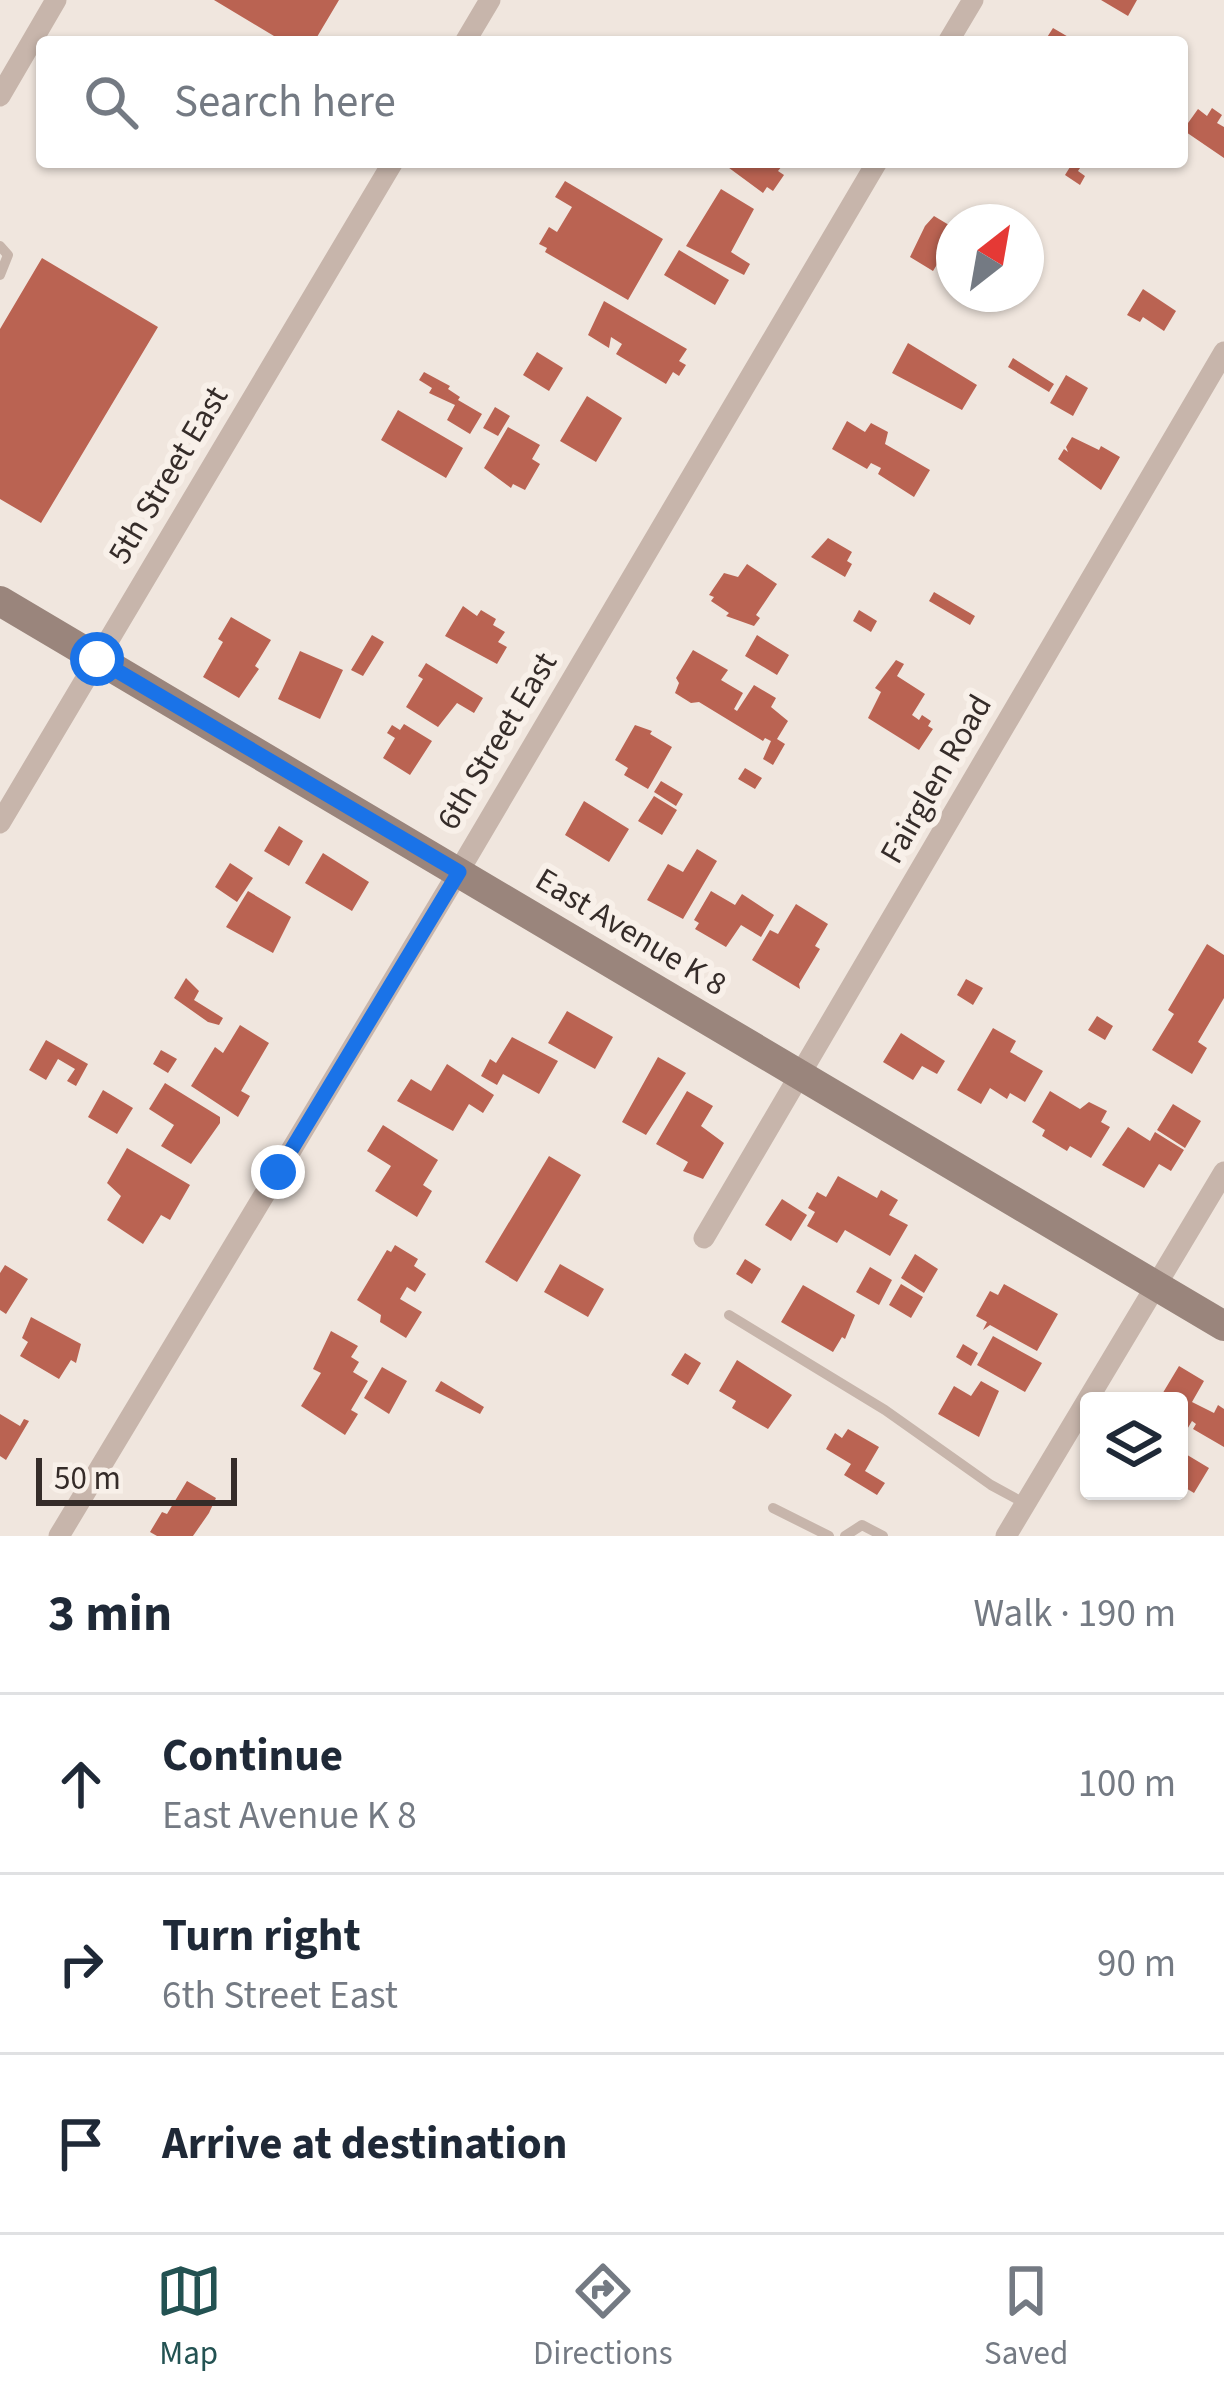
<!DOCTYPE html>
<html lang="en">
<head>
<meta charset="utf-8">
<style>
  body { margin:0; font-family:"Source Sans 3",sans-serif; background:#f2f2f3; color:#1f2937 }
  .controls { position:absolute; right:36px; bottom:36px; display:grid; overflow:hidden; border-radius:12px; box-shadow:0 3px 9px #0004 }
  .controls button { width:108px; height:108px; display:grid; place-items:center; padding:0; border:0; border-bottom:3px solid #e0e1e3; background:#fff; color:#1f2937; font:60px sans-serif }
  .compass { position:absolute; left:936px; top:204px; width:108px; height:108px; border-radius:50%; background:#fff; box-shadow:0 3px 9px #0004; rotate:31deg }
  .scale { position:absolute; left:36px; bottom:30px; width:201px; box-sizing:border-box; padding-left:12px; border:6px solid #352c29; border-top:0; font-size:33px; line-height:42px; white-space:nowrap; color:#352c29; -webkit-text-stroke:9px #f8f0e9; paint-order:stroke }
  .stop { position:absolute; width:36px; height:36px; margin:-27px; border:9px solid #1a73e8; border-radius:50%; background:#fff }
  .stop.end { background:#1a73e8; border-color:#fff; box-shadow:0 3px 12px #0008 }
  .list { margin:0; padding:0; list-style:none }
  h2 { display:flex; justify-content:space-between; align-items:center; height:156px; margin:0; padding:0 48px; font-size:51px }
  h2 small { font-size:39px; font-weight:400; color:#747a83 }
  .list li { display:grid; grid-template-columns:78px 1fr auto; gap:36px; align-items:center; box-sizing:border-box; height:180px; padding:0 48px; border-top:3px solid #e0e1e3 }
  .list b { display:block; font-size:45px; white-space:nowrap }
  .list p { margin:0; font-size:39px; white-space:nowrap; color:#747a83 }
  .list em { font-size:39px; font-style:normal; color:#747a83 }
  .icon { flex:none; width:66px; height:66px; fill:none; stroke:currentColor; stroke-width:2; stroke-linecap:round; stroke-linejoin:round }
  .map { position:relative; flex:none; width:1224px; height:1536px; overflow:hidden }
  .search { position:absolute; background:#fff; box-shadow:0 3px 9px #0004; left:36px; right:36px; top:36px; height:132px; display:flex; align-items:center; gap:30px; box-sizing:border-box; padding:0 42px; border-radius:12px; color:#747a83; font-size:45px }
  .sheet { height:696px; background:#fff }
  nav { display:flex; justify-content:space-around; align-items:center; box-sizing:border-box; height:168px; border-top:3px solid #e0e1e3; background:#fff; font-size:33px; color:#747a83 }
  nav a { display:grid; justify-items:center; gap:6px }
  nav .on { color:#235252 }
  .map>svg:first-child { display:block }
  .building { fill:#ba6352 }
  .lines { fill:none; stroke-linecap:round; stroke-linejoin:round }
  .lane { stroke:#c7b5ab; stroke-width:10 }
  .street { stroke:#c7b5ab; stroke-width:21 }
  .secondary { stroke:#9a857c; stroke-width:30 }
  .route { stroke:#1a73e8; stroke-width:15 }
  .labels { text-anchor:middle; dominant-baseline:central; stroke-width:12; stroke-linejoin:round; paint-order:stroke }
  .street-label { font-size:33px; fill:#352c29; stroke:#f8f0e9 }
</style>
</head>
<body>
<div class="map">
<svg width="1224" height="1536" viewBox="0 0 1224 1536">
  <rect width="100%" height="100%" fill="#f0e6de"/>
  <path class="building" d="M214,0H339L314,42H284Z
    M1101,0H1137L1128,16Z
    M1053,28L1077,42H1044Z
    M1212,108L1222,115L1217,123L1224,127V158L1183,130L1198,109L1207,116Z
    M721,162H777L782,166L778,171L784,175L773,191L767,187L763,193Z
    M1064,162H1084L1078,171L1085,176L1080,185L1065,175L1070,167Z
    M565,181L663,239L628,300L545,252L547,248L539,244L549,227L557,232L572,207L555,197Z
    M721,189L754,209L731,252L750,264L744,275L686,246Z
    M934,216L954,228V266L941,258L933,271L910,257L925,226Z
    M679,250L729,280L715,305L664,275Z
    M42,258L158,327L41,523L0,499V329Z
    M1143,289L1176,311L1164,331L1143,317L1140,322L1127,315Z
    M604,301L687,349L679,361L686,365L679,376L673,372L666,384L616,354L622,344L611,337L609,348L588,335Z
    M908,343L977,385L962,410L892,373Z
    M537,352L563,368L549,391L523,375Z
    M1013,358L1054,384L1049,392L1008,367Z
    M424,372L450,386L448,389L460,397L458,400L482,414L470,434L447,420L455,405L429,393L432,388L419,380Z
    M1066,375L1088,388L1073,416L1050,403Z
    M587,396L622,418L596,462L560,441Z
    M495,407L510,416L498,436L483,428Z
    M398,410L463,448L446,478L381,440Z
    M847,421L865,432L871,423L888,432L885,444L930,470L914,497L878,474L881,468L871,463L867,469L832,449Z
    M508,427L540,445L532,459L540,464L525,490L513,484L511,488L484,468Z
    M1072,437L1099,450L1101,446L1120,457L1101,490L1058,459L1064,449L1068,452L1066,447Z
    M828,538L852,552L847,561L852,564L845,577L811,557Z
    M747,564L777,584L756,615L760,618L754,626L726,616L729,613L711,601L714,597L709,595L724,573L738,577Z
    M934,592L975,616L970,625L929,601Z
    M463,606L477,616L481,610L496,619L493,625L505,632L498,642L507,647L497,664L445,636Z
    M859,610L877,621L871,632L853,621Z
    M231,617L271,640L255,666L259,669L239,698L203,677L223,642L218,639Z
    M372,635L384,642L363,676L351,670Z
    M757,635L789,655L777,675L745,656Z
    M693,650L728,670L721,680L743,693L734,709L737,711L754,685L776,698L771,707L788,721L777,739L785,744L773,765L763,759L771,741L765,738L763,741L699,702L691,703L675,693L679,683L676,678Z
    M300,651L343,670L320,719L278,699Z
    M896,660L904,664L897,676L925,694L912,715L919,720L922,715L931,721L928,726L933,729L919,750L868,718L881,692L875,688Z
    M426,663L483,698L474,713L457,703L438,727L406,707L423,679L418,676Z
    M404,724L432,741L410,775L383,758L395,738L387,733L392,725L400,730Z
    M635,725L652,731L650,734L672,747L648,789L624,775L628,768L615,760Z
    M745,768L762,778L755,789L738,779Z
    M661,781L683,794L676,806L654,792Z
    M654,796L677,810L662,835L638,821Z
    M584,801L629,829L609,862L565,835Z
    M279,826L303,841L289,866L264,851Z
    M697,849L717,861L683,919L647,900L668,864L683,872Z
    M323,853L369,882L352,911L305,883Z
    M230,863L253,878L237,902L215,887Z
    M248,891L291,917L273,953L226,927Z
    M711,891L735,905L742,894L774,915L761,937L741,925L726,947L695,929L699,923L694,920Z
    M796,904L828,924L815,946L820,949L799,984L800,989L752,960L770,930L778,934Z
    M1207,944L1224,955V998L1198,1042L1207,1048L1192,1074L1152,1050L1174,1014L1168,1010Z
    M186,978L199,991L194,1000L223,1018L219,1025L208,1022L174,998Z
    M966,979L983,988L973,1005L957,995Z
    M567,1011L613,1037L595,1069L548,1043Z
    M1097,1016L1113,1026L1105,1040L1088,1030Z
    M240,1025L269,1043L241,1091L250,1096L238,1117L191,1086L215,1047L223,1053Z
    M993,1028L1016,1041L1010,1052L1043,1071L1025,1102L1010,1093L1007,1099L990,1088L981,1104L957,1090Z
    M901,1033L945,1061L937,1074L922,1066L913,1080L883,1062Z
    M512,1037L558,1061L539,1094L503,1074L497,1085L481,1076L490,1059L496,1063Z
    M46,1040L88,1064L76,1086L67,1081L75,1069L58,1059L46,1080L29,1070Z
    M161,1050L177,1059L168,1073L153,1064Z
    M658,1057L686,1073L646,1135L622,1122Z
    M447,1064L494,1095L483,1113L469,1104L453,1131L397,1101L411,1079L431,1091Z
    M165,1083L220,1117V1123L191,1164L161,1146L174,1125L149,1109Z
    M103,1090L133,1108L117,1134L88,1117Z
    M687,1091L713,1106L701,1126L724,1143L703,1179L683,1171L688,1162L656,1144Z
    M1050,1091L1080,1109L1089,1102L1107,1111L1101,1122L1110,1127L1091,1158L1070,1146L1067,1151L1042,1136L1045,1130L1032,1122Z
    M1173,1104L1201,1121L1185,1148L1157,1130Z
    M383,1125L438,1160L423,1185L432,1191L417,1217L375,1191L391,1166L367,1151Z
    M1128,1127L1150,1141L1155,1132L1184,1150L1171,1171L1159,1164L1144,1188L1102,1165Z
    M127,1148L190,1185L170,1220L161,1215L143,1244L107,1220L121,1196L107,1183Z
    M549,1156L581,1175L517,1282L485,1262Z
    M838,1176L877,1198L881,1190L898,1200L889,1215L908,1225L890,1256L845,1230L837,1243L807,1226L815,1212L808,1208L817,1192L826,1197Z
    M782,1199L807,1215L791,1241L765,1225Z
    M395,1245L418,1259L414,1266L426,1274L415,1292L407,1287L400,1299L422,1312L406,1338L380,1322L381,1315L357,1300L387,1250L391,1252Z
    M915,1254L938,1269L924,1293L901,1278Z
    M745,1259L761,1269L752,1284L736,1274Z
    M560,1264L604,1289L588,1317L544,1292Z
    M5,1265L28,1279L6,1314L0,1310V1273Z
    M870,1267L892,1280L879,1305L856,1292Z
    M901,1284L923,1297L911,1318L889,1305Z
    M1004,1284L1058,1314L1037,1351L990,1325L983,1330L987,1322L976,1316L990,1291L998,1295Z
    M803,1285L855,1315L845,1339L842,1337L833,1352L781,1322Z
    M31,1317L81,1344L76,1363L71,1360L59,1379L20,1356L28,1342L22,1338Z
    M331,1331L358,1346L351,1357L359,1362L353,1372L368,1381L351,1410L358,1414L345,1435L301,1406L321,1373L313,1369Z
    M993,1336L1042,1363L1025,1392L977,1365Z
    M963,1344L978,1353L971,1366L956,1357Z
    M685,1353L701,1363L688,1385L671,1375Z
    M737,1360L792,1395L768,1429L732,1408L736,1401L719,1391Z
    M1179,1366L1204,1381L1192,1402L1214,1413L1218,1405L1224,1409V1447L1193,1429L1196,1424L1192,1421L1179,1443V1401H1158Z
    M382,1367L407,1381L389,1414L364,1398Z
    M441,1381L484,1407L480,1414L435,1391Z
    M981,1381L999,1391L979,1437L938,1414L954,1386L971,1396Z
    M0,1414L20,1426L24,1419L29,1421L6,1460L0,1456Z
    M848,1429L879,1447L865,1471L885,1483L877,1495L844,1475L851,1464L826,1449L835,1433L842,1438Z
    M1179,1450L1209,1468L1194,1493L1179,1484Z
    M187,1481L216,1498L209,1513L193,1536H157L150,1532L162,1512L167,1514Z"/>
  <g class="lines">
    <path class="lane" d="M0,246L8,255L0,275
      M729,1315L885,1410L991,1485L1026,1504
      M773,1508L829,1536
      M845,1536L862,1525L883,1536"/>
    <path class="street" d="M465,42L490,0
      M948,42L973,0
      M0,96L56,0
      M0,823L393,162
      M704,1238L1224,352
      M59,1536L459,871L877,162
      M1006,1536L1224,1172"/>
    <path class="secondary" d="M0,601L1224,1326"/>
  </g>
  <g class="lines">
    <path class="route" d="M97,659L459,872L278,1172"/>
  </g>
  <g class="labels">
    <g class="street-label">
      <text transform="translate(168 475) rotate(-59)">5th Street East</text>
      <text transform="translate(497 741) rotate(-59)">6th Street East</text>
      <text transform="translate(936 779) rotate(-60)">Fairglen Road</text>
      <text transform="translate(631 932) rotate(31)">East Avenue K 8</text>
    </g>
  </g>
</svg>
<div class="controls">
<button><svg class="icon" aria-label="layers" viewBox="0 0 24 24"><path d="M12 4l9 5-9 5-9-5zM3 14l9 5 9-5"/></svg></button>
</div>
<svg class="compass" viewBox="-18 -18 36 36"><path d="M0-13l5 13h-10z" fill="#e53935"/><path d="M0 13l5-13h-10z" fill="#747a83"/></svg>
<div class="scale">50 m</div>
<div class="stop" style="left:97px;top:659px"></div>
<div class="stop end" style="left:278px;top:1172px"></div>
<div class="search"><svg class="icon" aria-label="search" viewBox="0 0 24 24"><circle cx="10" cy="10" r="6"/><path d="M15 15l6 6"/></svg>Search here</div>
</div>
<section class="sheet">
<h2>3 min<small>Walk · 190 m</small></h2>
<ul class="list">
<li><svg class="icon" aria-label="ahead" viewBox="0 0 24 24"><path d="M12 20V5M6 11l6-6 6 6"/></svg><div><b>Continue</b><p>East Avenue K 8</p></div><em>100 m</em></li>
<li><svg class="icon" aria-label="right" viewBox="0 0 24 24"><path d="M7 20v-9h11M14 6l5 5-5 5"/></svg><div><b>Turn right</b><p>6th Street East</p></div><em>90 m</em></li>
<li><svg class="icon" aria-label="arrive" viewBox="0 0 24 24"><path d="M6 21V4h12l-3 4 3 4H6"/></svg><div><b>Arrive at destination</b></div></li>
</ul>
</section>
<nav>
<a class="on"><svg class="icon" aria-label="map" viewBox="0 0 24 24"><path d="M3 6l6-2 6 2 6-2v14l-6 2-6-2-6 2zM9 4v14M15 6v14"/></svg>Map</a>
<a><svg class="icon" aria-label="directions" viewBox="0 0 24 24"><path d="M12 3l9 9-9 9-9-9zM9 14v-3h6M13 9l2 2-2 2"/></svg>Directions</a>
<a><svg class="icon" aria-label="saved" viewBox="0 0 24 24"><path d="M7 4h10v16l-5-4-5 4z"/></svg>Saved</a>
</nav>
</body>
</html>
